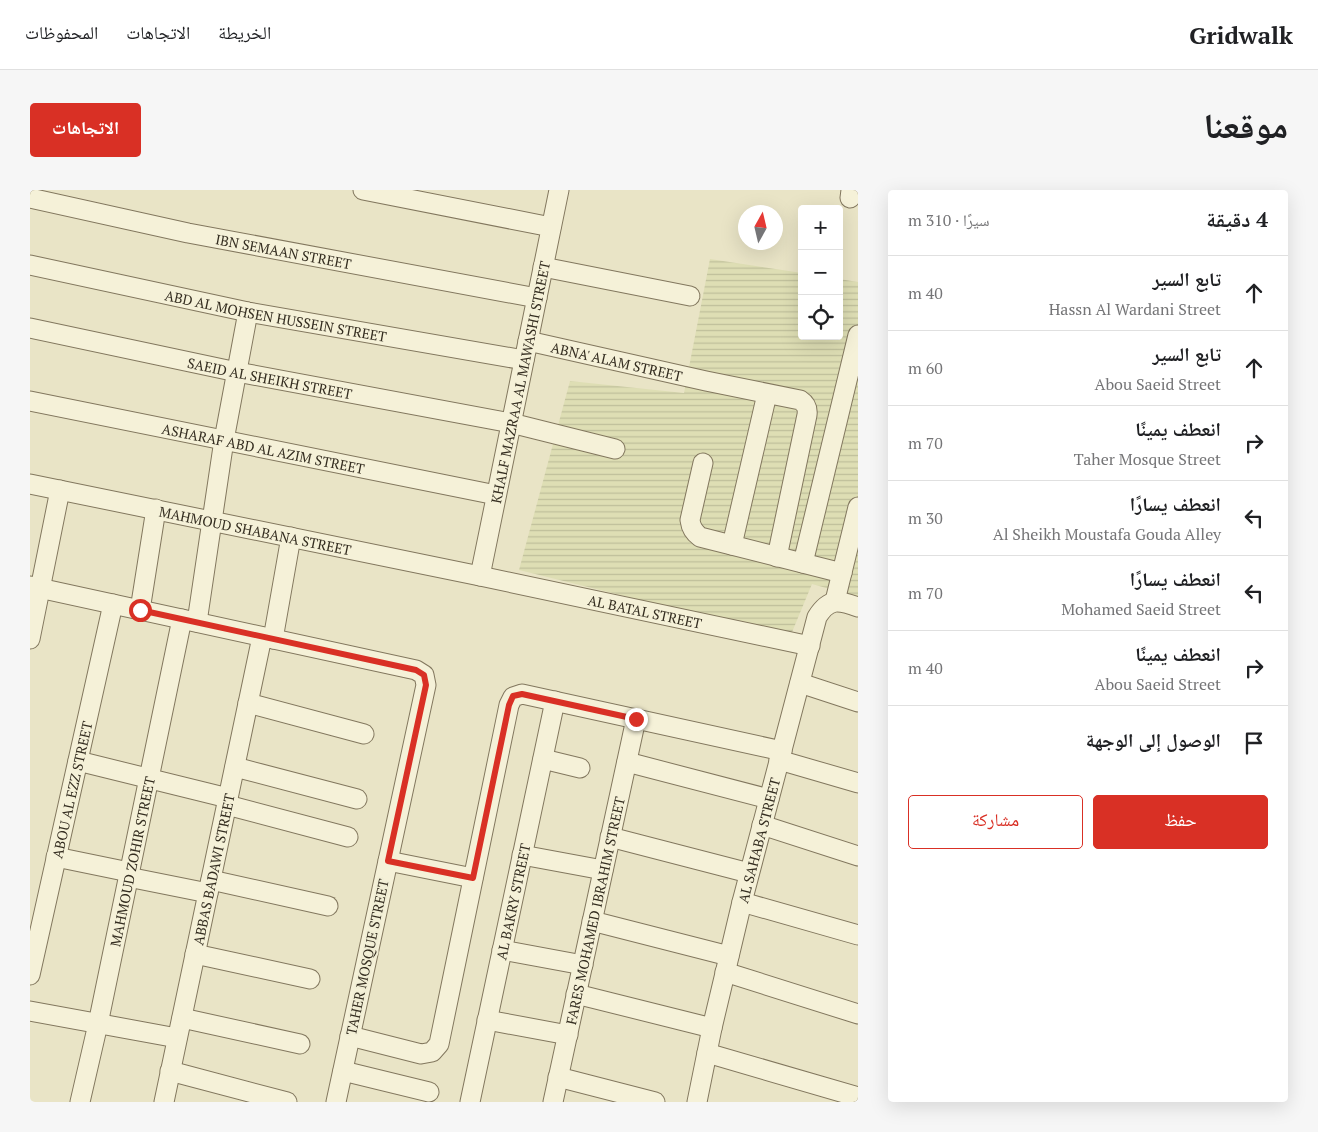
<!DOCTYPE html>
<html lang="ar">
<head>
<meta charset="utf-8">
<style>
  body { margin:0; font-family:"PT Serif","Noto Naskh Arabic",serif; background:#f6f6f6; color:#202124; direction:rtl }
  .controls { position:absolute; right:15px; top:15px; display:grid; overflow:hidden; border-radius:5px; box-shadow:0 5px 20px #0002 }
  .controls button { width:45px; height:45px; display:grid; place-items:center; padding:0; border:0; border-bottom:1px solid #e0e0e0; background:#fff; color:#202124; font:25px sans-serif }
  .compass { position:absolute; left:708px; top:15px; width:45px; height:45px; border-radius:50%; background:#fff; box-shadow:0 5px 20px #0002; rotate:8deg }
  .stop { position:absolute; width:15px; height:15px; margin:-11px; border:4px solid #d93025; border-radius:50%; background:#fff }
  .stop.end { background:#d93025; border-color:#fff; box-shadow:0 1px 5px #0008 }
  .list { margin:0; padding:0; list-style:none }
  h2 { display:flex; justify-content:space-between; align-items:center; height:65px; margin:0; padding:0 20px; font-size:21px }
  h2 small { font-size:16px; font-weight:400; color:#757577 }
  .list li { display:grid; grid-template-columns:32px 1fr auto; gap:15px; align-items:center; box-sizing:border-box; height:75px; padding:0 20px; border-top:1px solid #e0e0e0 }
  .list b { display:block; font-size:19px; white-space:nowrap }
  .list p { margin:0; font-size:16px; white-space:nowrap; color:#757577 }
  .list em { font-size:16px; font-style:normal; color:#757577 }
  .actions { display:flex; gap:10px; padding:15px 20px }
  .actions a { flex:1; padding:11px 0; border:1px solid #d93025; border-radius:5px; text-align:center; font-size:18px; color:#d93025 }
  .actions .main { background:#d93025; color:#fff }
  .icon { flex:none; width:28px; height:28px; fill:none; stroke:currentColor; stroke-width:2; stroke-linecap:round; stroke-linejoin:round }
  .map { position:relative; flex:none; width:828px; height:912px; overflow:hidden; direction:ltr; border-radius:5px }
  header { display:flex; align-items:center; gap:30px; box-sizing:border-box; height:70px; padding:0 25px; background:#fff; border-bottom:1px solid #e0e0e0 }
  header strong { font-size:24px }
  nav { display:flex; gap:28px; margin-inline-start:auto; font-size:18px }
  .intro { display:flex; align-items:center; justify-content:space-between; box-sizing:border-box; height:120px; padding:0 30px }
  h1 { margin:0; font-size:35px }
  .button { padding:12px 22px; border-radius:5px; background:#d93025; color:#fff; font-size:18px; font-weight:700 }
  main { display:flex; gap:30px; padding:0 30px }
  aside { flex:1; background:#fff; border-radius:5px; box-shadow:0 5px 20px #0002 }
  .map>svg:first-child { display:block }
  .farmland { fill:url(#farmland-rules) }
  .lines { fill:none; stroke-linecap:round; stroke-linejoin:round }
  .minor-casing { stroke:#82775e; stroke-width:21 }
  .minor { stroke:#f5f1d8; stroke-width:19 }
  .route { stroke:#d93025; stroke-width:6 }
  .labels { text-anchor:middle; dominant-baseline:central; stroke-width:4; stroke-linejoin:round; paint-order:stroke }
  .street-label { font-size:14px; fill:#342d20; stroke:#f1eed5 }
</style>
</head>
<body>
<header>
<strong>Gridwalk</strong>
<nav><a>الخريطة</a><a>الاتجاهات</a><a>المحفوظات</a></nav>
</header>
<div class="intro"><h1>موقعنا</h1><a class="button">الاتجاهات</a></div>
<main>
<aside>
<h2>4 دقيقة<small>سيرًا · 310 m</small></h2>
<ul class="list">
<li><svg class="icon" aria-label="ahead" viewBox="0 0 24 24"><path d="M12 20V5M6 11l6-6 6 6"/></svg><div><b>تابع السير</b><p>Hassn Al Wardani Street</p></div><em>40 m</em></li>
<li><svg class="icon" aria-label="ahead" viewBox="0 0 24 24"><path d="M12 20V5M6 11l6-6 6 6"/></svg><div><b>تابع السير</b><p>Abou Saeid Street</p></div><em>60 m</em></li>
<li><svg class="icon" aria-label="right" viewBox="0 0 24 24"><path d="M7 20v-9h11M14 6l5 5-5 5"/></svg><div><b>انعطف يمينًا</b><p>Taher Mosque Street</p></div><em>70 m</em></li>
<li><svg class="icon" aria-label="left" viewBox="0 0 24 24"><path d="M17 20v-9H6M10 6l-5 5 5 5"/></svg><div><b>انعطف يسارًا</b><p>Al Sheikh Moustafa Gouda Alley</p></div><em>30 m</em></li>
<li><svg class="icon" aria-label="left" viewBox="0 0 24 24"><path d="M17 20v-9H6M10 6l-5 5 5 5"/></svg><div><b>انعطف يسارًا</b><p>Mohamed Saeid Street</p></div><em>70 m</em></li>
<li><svg class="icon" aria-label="right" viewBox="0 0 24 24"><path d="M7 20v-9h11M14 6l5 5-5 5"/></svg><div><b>انعطف يمينًا</b><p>Abou Saeid Street</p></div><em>40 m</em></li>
<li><svg class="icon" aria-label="arrive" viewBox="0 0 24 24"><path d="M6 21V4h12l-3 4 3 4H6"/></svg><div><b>الوصول إلى الوجهة</b></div></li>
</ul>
<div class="actions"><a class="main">حفظ</a><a>مشاركة</a></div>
</aside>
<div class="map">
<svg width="828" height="912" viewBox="0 0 828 912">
  <defs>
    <pattern id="farmland-rules" width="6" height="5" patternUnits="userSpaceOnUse" patternTransform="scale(1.25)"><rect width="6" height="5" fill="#dedeb4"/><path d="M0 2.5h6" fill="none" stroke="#bfbf9a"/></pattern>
  </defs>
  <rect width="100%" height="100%" fill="#e9e4c6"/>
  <path class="farmland" d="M680,69L772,83V146H809V89L828,92V407L782,394L760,447L489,380L540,191L654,203Z"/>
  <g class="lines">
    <defs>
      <g id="minor">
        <path d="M333,0L521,37"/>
        <path id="s1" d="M0,8L158,43L507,108"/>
        <path d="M820,8L821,0"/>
        <path id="s2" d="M0,75L218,122L494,170"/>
        <path d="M513,77L660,106"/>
        <path id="s3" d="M0,138L207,182L481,233L585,259"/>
        <path id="s4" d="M498,151L676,191L770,210C776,214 778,218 777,225L747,367"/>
        <path id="s5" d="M0,211L466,305"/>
        <path d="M673,273L660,330C661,338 664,342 670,347L812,383"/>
        <path id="s6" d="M0,294L450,386L780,456"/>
        <path d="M702,355L737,204"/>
        <path d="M773,373L828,145"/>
        <path id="s7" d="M450,386L529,0"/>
        <path d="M0,396L386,480L394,485L396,495L306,912"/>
        <path d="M805,411L828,317"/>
        <path d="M110,420L126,319"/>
        <path d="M167,432L194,250L218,122"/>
        <path d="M0,449L30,300"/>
        <path d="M243,449L261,347"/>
        <path d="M770,493L828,512"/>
        <path d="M218,513L334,544"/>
        <path d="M513,569L550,578"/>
        <path d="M749,570L828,593"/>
        <path d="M48,571L198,608"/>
        <path d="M597,572L739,609"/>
        <path d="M205,577L327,609"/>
        <path d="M197,615L318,647"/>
        <path d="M732,635L828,666"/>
        <path d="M580,647L719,683"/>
        <path d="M492,665L573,680"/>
        <path d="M26,667L99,682"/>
        <path d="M358,671L443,688"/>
        <path d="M98,687L178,703"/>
        <path d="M181,690L298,716"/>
        <path d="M712,712L828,745"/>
        <path d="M562,731L699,766"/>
        <path d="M472,760L553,775"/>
        <path d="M165,764L280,789"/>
        <path d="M695,782L828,824"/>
        <path id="s8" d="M0,785L83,414"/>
        <path d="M546,804L682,838"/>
        <path d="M0,821L147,848"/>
        <path d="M152,828L270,854"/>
        <path d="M457,830L538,845"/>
        <path d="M320,846L391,864L402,862L409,854L479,515L483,507L492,504L752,561"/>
        <path d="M677,863L828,907"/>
        <path d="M140,881L257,912"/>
        <path d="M313,881L399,902"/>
        <path d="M528,887L625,912"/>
        <path id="s9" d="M50,912L68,834L152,429"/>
        <path id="s10" d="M134,912L232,447"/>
        <path id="s11" d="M440,912L525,511"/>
        <path id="s12" d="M523,912L606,529"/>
        <path id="s13" d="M667,912L682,838L712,712L787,427C799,408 808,410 828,417"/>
      </g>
    </defs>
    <use href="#minor" class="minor-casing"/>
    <use href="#minor" class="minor"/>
  </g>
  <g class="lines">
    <path class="route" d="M110,420L386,480L394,485L396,495L358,671L443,688L479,515L483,506L492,504L606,529"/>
  </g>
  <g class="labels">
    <g class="street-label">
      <text stroke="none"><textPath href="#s1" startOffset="259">IBN SEMAAN STREET</textPath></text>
      <text stroke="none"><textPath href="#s2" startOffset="251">ABD AL MOHSEN HUSSEIN STREET</textPath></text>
      <text stroke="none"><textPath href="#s4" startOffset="91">ABNA' ALAM STREET</textPath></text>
      <text stroke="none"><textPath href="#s3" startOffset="245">SAEID AL SHEIKH STREET</textPath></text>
      <text stroke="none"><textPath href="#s7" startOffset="198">KHALF MAZRAA AL MAWASHI STREET</textPath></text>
      <text stroke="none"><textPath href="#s5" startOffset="238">ASHARAF ABD AL AZIM STREET</textPath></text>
      <text stroke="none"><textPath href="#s6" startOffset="230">MAHMOUD SHABANA STREET</textPath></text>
      <text stroke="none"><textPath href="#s6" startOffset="628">AL BATAL STREET</textPath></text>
      <text stroke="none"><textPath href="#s8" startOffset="190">ABOU AL EZZ STREET</textPath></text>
      <text stroke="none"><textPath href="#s13" startOffset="269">AL SAHABA STREET</textPath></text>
      <text stroke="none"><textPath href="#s9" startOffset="246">MAHMOUD ZOHIR STREET</textPath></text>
      <text stroke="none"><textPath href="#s10" startOffset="238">ABBAS BADAWI STREET</textPath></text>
      <text stroke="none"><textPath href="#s11" startOffset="205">AL BAKRY STREET</textPath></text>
      <text stroke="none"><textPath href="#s12" startOffset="196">FARES MOHAMED IBRAHIM STREET</textPath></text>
      <text transform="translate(337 767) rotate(-78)">TAHER MOSQUE STREET</text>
    </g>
  </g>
</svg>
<div class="controls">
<button>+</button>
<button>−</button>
<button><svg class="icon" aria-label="locate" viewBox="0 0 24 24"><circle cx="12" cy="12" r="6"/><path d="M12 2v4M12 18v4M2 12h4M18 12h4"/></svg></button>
</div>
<svg class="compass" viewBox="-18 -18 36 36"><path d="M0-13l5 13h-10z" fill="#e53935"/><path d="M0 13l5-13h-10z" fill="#757577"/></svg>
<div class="stop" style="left:110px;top:420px"></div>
<div class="stop end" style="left:606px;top:529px"></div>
</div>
</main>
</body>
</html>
